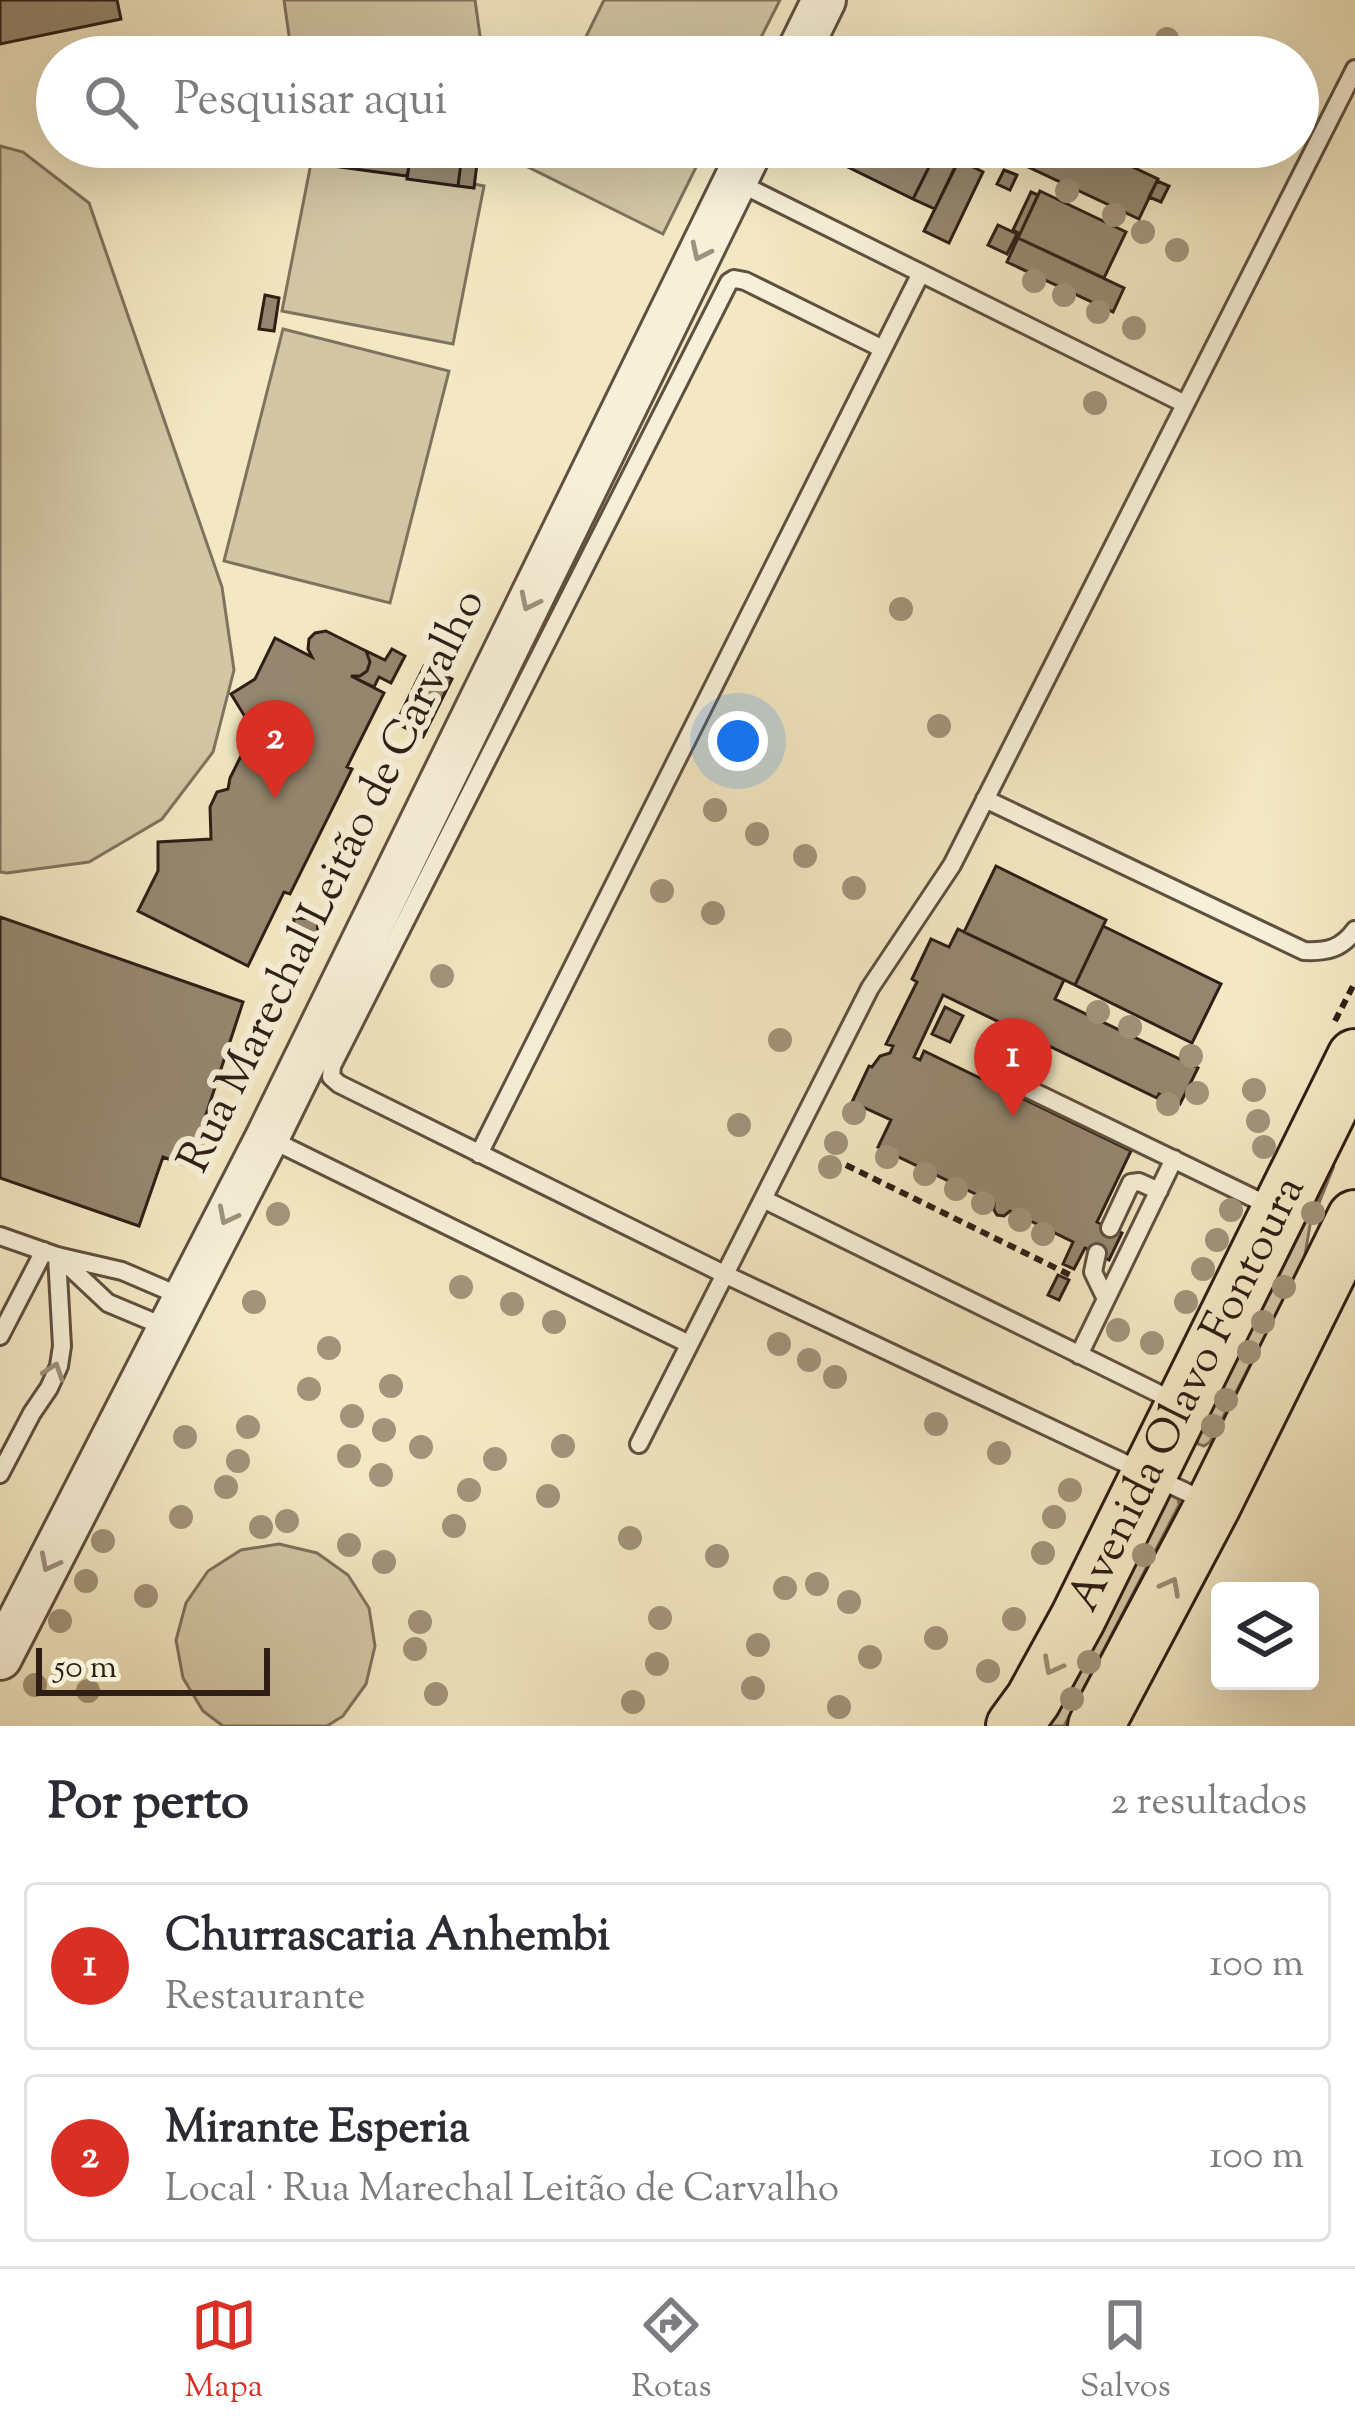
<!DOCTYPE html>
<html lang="pt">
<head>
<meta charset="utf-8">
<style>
  body { margin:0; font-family:"Sorts Mill Goudy",serif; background:#f7f7f7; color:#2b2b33 }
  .controls { position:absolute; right:36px; bottom:36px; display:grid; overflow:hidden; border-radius:12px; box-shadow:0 12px 48px #0002 }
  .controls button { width:108px; height:108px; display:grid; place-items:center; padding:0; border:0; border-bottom:3px solid #e1e1e2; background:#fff; color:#2b2b33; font:60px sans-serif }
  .scale { position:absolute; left:36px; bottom:30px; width:234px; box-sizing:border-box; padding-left:12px; border:6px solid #2f1e15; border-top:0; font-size:33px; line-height:42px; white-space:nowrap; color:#2f1e15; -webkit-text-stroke:9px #f7f0d8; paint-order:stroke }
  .you { position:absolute; left:738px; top:741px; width:42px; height:42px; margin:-30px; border:9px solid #fff; border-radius:50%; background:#1a73e8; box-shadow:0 0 0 18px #1a73e833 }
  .badge { display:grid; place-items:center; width:78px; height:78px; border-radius:50%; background:#d93025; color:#fff; font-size:39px; font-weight:700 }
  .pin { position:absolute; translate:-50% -99px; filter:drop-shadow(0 3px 6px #0008) }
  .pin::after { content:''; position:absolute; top:63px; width:42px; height:36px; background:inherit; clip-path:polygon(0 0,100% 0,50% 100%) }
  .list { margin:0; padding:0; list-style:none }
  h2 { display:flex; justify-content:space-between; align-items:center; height:156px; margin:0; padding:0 48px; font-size:51px }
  h2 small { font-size:39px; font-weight:400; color:#7c7c81 }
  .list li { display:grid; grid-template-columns:78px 1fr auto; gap:36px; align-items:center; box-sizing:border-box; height:168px; margin:0 24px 24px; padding:0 24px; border:3px solid #e1e1e2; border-radius:12px }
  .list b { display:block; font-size:45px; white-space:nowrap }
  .list p { margin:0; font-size:39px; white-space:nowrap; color:#7c7c81 }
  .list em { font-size:39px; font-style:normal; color:#7c7c81 }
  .icon { flex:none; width:66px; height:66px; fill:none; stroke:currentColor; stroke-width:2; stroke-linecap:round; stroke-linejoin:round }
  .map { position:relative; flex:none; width:1355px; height:1726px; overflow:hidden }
  .search { position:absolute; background:#fff; box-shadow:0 12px 48px #0002; left:36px; right:36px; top:36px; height:132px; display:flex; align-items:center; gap:30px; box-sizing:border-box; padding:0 42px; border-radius:66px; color:#7c7c81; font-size:45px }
  .sheet { height:540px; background:#fff }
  nav { display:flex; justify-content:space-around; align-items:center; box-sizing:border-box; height:168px; border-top:3px solid #e1e1e2; background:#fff; font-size:33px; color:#7c7c81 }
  nav a { display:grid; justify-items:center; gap:6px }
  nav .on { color:#d93025 }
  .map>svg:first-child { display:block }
  .green { fill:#d2c6a5; stroke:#80725d; stroke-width:3 }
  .building { fill:#95876f; stroke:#2f1e15; stroke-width:3 }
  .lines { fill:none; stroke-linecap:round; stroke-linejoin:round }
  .service-casing { stroke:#605040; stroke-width:22 }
  .tertiary-casing { stroke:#605040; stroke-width:48 }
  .primary-casing { stroke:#2f1e15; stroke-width:60 }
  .path { stroke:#2f1e15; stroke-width:6; stroke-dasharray:9 6; stroke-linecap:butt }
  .service { stroke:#f7f0d8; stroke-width:16 }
  .tertiary { stroke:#f7f0d8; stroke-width:42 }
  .primary { stroke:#f3e8c3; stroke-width:54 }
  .tree { fill:#a2947b }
  .oneway { stroke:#9d9280 }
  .oneway2 { stroke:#9b8d75 }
  .labels { text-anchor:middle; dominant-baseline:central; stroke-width:12; stroke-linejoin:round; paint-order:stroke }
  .street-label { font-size:45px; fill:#2f1e15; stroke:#f7f0d8 }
</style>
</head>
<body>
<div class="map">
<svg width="1355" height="1726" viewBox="0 0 1355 1726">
  <rect width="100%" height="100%" fill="#f3e8c3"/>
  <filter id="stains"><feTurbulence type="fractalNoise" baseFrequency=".00167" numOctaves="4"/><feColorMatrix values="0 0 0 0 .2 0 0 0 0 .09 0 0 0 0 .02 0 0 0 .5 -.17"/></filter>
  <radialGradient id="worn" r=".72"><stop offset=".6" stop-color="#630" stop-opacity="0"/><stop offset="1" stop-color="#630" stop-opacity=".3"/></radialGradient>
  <path class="green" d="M284,0H475L483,57H292Z
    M604,0H780L751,57H576Z
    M0,146L23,152L89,203L222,587L234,670L213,752L162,819L89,862L7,873L0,872Z
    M531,147H706L663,234L522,164Z
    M313,153L484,186L453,344L282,311Z
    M283,329L449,371L390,603L224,561Z
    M1334,1166L1310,1225L1304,1261L1210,1442L1204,1446L1198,1444L1197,1436Z
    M1171,1493L1178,1496L1179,1505L1064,1726H1043L1167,1494Z
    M279,1544L317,1553L348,1575L369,1608L375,1646L366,1684L343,1716L327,1726H223L203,1711L183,1678L176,1640L186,1603L208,1571L241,1550Z"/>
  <path class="building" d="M0,0H117L121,19L0,44Z
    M312,147H346L353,151L364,148L374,154L385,151L395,158L411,156L407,176L310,163Z
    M412,147H463L458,186L407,179Z
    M463,147H479L474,188L458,186Z
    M807,147H939L913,199Z
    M1032,147H1090L1158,179L1139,219L1024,165Z
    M936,153L957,163L935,209L913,199Z
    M959,160L983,172L949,243L924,231Z
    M1004,170L1017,175L1010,190L997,184Z
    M1157,181L1169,186L1161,202L1149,197Z
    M1040,191L1126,232L1104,278L1018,238Z
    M1031,192L1038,195L1020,234L1013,230Z
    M998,225L1017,234L1007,254L988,245Z
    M1018,238L1124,288L1113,312L1007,262Z
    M265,295L279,298L274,331L259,329Z
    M326,631L366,651L370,662L367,671L360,676H351L384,693L347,767L352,769L290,894L284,892L248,966L138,911L158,871V842L211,839L210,807L217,792L228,789L230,778L242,754L260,741L231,694L255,679L275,638L312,657L308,649L309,639L315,633Z
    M392,649L405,656L391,683L379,677L374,687L351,676H360L367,671L370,662L366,651L385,660Z
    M424,666L452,679L423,737L396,723Z
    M996,866L1106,920L1075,985L964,932Z
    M0,917L243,1002L199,1136L216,1141L204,1172L163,1157L139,1226L0,1178Z
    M294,918L318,919L317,935H293Z
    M1103,926L1221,984L1192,1043L1075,985Z
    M958,929L1064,980L1055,999L1198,1068L1180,1104L1159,1094L1157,1098L943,995L914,1057L920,1060L924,1051L1131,1151L1097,1222L1122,1233L1109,1260L1085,1248L1074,1269L1063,1264L1073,1242L1010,1211L1004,1216L997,1215L994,1210V1203L878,1147L891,1120L852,1102L869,1066L872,1067L880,1056L890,1053L893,1046L886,1044L917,982L912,979L931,939L949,947Z
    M294,938L321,940L299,980L288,983L283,969L293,951Z
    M945,1007L963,1016L950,1042L932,1034Z
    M1058,1275L1069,1280L1059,1300L1048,1295Z"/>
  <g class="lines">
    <defs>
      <path id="service" d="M735,181L1185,404
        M883,349L745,281L734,279L729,282L332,1066L331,1077L339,1084L724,1274L1205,1501
        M985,799L1304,951C1327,952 1341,949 1355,930
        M995,1073L1274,1208
        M268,1138L689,1344
        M479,1154L921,273
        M1110,1228L1131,1183L1139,1182L1159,1191
        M0,1236L57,1256L122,1271L185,1298
        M1097,1253L1093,1272L1106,1299
        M58,1256L108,1303L170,1329
        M0,1336L44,1251
        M1079,1355L1174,1159
        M1178,1403L763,1199L870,988L952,865L1355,69
        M639,1444L763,1199
        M0,1474L32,1413L49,1388L59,1366L62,1346L57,1256"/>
      <path id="tertiary" d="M796,57L824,0
        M0,1658L267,1138L752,147"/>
      <g id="primary">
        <path id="s1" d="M1014,1726L1033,1700L1078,1618L1355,1057"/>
        <path d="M1096,1726L1213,1505L1355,1218"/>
      </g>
    </defs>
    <use href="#service" class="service-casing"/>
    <use href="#tertiary" class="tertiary-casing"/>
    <use href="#primary" class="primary-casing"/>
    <path class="path" d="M1335,1021L1355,982
      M846,1165L1070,1275"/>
    <use href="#service" class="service"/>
    <use href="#tertiary" class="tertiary"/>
    <use href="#primary" class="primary"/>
  </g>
  <g class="tree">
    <circle cx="1167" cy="39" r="12"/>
    <circle cx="1067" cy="191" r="12"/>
    <circle cx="1114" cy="215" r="12"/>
    <circle cx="1143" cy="232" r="12"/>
    <circle cx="1177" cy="250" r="12"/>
    <circle cx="1034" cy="281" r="12"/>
    <circle cx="1064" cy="295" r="12"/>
    <circle cx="1098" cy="312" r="12"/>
    <circle cx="1134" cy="328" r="12"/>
    <circle cx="1095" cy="403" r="12"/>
    <circle cx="901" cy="609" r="12"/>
    <circle cx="939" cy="726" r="12"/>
    <circle cx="715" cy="810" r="12"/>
    <circle cx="757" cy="834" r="12"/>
    <circle cx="805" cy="856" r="12"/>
    <circle cx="854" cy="888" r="12"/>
    <circle cx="662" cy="891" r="12"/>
    <circle cx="713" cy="913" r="12"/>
    <circle cx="442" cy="976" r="12"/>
    <circle cx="1098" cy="1012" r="12"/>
    <circle cx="1130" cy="1027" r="12"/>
    <circle cx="780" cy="1040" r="12"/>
    <circle cx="1191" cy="1056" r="12"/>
    <circle cx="1254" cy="1090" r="12"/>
    <circle cx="1197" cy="1093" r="12"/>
    <circle cx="1168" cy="1104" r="12"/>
    <circle cx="854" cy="1113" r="12"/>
    <circle cx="1258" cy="1121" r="12"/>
    <circle cx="739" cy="1125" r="12"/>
    <circle cx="836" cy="1143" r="12"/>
    <circle cx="1264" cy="1147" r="12"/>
    <circle cx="887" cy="1157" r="12"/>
    <circle cx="830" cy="1167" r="12"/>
    <circle cx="925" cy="1174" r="12"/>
    <circle cx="956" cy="1189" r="12"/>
    <circle cx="983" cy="1203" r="12"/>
    <circle cx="1231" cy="1210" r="12"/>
    <circle cx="1313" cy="1213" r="12"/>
    <circle cx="278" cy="1214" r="12"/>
    <circle cx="1020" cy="1220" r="12"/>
    <circle cx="1043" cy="1234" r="12"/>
    <circle cx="1217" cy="1240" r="12"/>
    <circle cx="1203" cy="1269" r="12"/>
    <circle cx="461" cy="1287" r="12"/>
    <circle cx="1284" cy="1287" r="12"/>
    <circle cx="254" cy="1302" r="12"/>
    <circle cx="1186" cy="1302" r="12"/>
    <circle cx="512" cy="1304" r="12"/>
    <circle cx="554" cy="1322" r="12"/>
    <circle cx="1263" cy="1322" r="12"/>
    <circle cx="1118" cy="1330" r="12"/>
    <circle cx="1152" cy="1343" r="12"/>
    <circle cx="779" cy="1344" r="12"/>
    <circle cx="329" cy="1348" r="12"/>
    <circle cx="1249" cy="1352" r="12"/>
    <circle cx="809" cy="1360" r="12"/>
    <circle cx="835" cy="1377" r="12"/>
    <circle cx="391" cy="1386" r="12"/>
    <circle cx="309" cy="1389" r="12"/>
    <circle cx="1226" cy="1400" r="12"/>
    <circle cx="352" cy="1416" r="12"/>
    <circle cx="936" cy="1424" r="12"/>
    <circle cx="1213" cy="1426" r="12"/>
    <circle cx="248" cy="1427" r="12"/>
    <circle cx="384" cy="1430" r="12"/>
    <circle cx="185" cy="1437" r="12"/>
    <circle cx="563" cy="1446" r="12"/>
    <circle cx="421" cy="1447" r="12"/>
    <circle cx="999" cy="1453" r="12"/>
    <circle cx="349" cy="1456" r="12"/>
    <circle cx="495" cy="1459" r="12"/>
    <circle cx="238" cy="1461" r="12"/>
    <circle cx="381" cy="1475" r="12"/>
    <circle cx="226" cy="1487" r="12"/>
    <circle cx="469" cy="1490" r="12"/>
    <circle cx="1070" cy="1490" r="12"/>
    <circle cx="548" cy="1496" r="12"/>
    <circle cx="181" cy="1517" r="12"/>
    <circle cx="1054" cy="1517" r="12"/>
    <circle cx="287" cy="1521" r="12"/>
    <circle cx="454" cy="1526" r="12"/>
    <circle cx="261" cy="1527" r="12"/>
    <circle cx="630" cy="1538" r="12"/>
    <circle cx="103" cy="1541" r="12"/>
    <circle cx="349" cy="1545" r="12"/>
    <circle cx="1043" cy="1553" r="12"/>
    <circle cx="1144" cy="1555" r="12"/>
    <circle cx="717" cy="1556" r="12"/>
    <circle cx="384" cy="1562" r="12"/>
    <circle cx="86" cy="1581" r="12"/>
    <circle cx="817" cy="1584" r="12"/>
    <circle cx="785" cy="1588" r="12"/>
    <circle cx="146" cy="1596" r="12"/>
    <circle cx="849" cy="1602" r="12"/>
    <circle cx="660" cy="1618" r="12"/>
    <circle cx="1014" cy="1619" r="12"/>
    <circle cx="60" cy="1621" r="12"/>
    <circle cx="420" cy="1622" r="12"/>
    <circle cx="936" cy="1638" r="12"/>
    <circle cx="758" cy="1645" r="12"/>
    <circle cx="415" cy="1649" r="12"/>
    <circle cx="870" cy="1657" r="12"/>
    <circle cx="1089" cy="1662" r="12"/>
    <circle cx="657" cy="1664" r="12"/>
    <circle cx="988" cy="1671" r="12"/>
    <circle cx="35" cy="1685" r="12"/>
    <circle cx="753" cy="1688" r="12"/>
    <circle cx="88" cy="1691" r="12"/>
    <circle cx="436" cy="1694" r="12"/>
    <circle cx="1072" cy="1699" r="12"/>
    <circle cx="633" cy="1702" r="12"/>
    <circle cx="839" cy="1707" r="12"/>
  </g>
  <defs><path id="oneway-chevron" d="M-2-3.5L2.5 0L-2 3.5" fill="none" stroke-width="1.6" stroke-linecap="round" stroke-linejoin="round" transform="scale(3)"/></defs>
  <g class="oneway">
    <use href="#oneway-chevron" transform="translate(700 252) rotate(116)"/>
    <use href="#oneway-chevron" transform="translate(529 602) rotate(116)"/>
    <use href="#oneway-chevron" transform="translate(227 1216) rotate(117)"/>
    <use href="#oneway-chevron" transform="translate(54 1371) rotate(-71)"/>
    <use href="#oneway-chevron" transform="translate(49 1563) rotate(117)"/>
  </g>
  <g class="oneway2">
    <use href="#oneway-chevron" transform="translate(1171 1586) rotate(-62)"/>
    <use href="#oneway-chevron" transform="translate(1052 1666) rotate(118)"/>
  </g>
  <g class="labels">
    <g class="street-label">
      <text transform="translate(334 882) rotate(-64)">Rua Marechal Leitão de Carvalho</text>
      <text stroke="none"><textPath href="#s1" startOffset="375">Avenida Olavo Fontoura</textPath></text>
    </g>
  </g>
  <rect width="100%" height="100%" filter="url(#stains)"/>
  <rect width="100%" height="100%" fill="url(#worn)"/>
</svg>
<div class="controls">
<button><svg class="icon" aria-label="layers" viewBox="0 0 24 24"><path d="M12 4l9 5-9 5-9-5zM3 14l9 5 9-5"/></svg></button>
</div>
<div class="scale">50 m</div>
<div class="you"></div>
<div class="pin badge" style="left:1013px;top:1117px">1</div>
<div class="pin badge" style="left:275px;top:799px">2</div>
<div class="search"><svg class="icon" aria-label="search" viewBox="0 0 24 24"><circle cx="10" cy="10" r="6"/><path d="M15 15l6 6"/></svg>Pesquisar aqui</div>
</div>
<section class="sheet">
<h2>Por perto<small>2 resultados</small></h2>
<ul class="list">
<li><span class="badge">1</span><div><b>Churrascaria Anhembi</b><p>Restaurante</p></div><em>100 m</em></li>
<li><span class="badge">2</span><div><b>Mirante Esperia</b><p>Local · Rua Marechal Leitão de Carvalho</p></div><em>100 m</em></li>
</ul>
</section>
<nav>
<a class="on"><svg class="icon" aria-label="map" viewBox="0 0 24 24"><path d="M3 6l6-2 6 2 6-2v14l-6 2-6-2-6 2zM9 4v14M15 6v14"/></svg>Mapa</a>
<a><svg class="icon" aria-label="directions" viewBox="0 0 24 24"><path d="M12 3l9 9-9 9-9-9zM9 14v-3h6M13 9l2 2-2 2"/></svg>Rotas</a>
<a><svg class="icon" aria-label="saved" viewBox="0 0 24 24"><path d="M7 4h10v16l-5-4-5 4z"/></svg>Salvos</a>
</nav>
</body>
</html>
